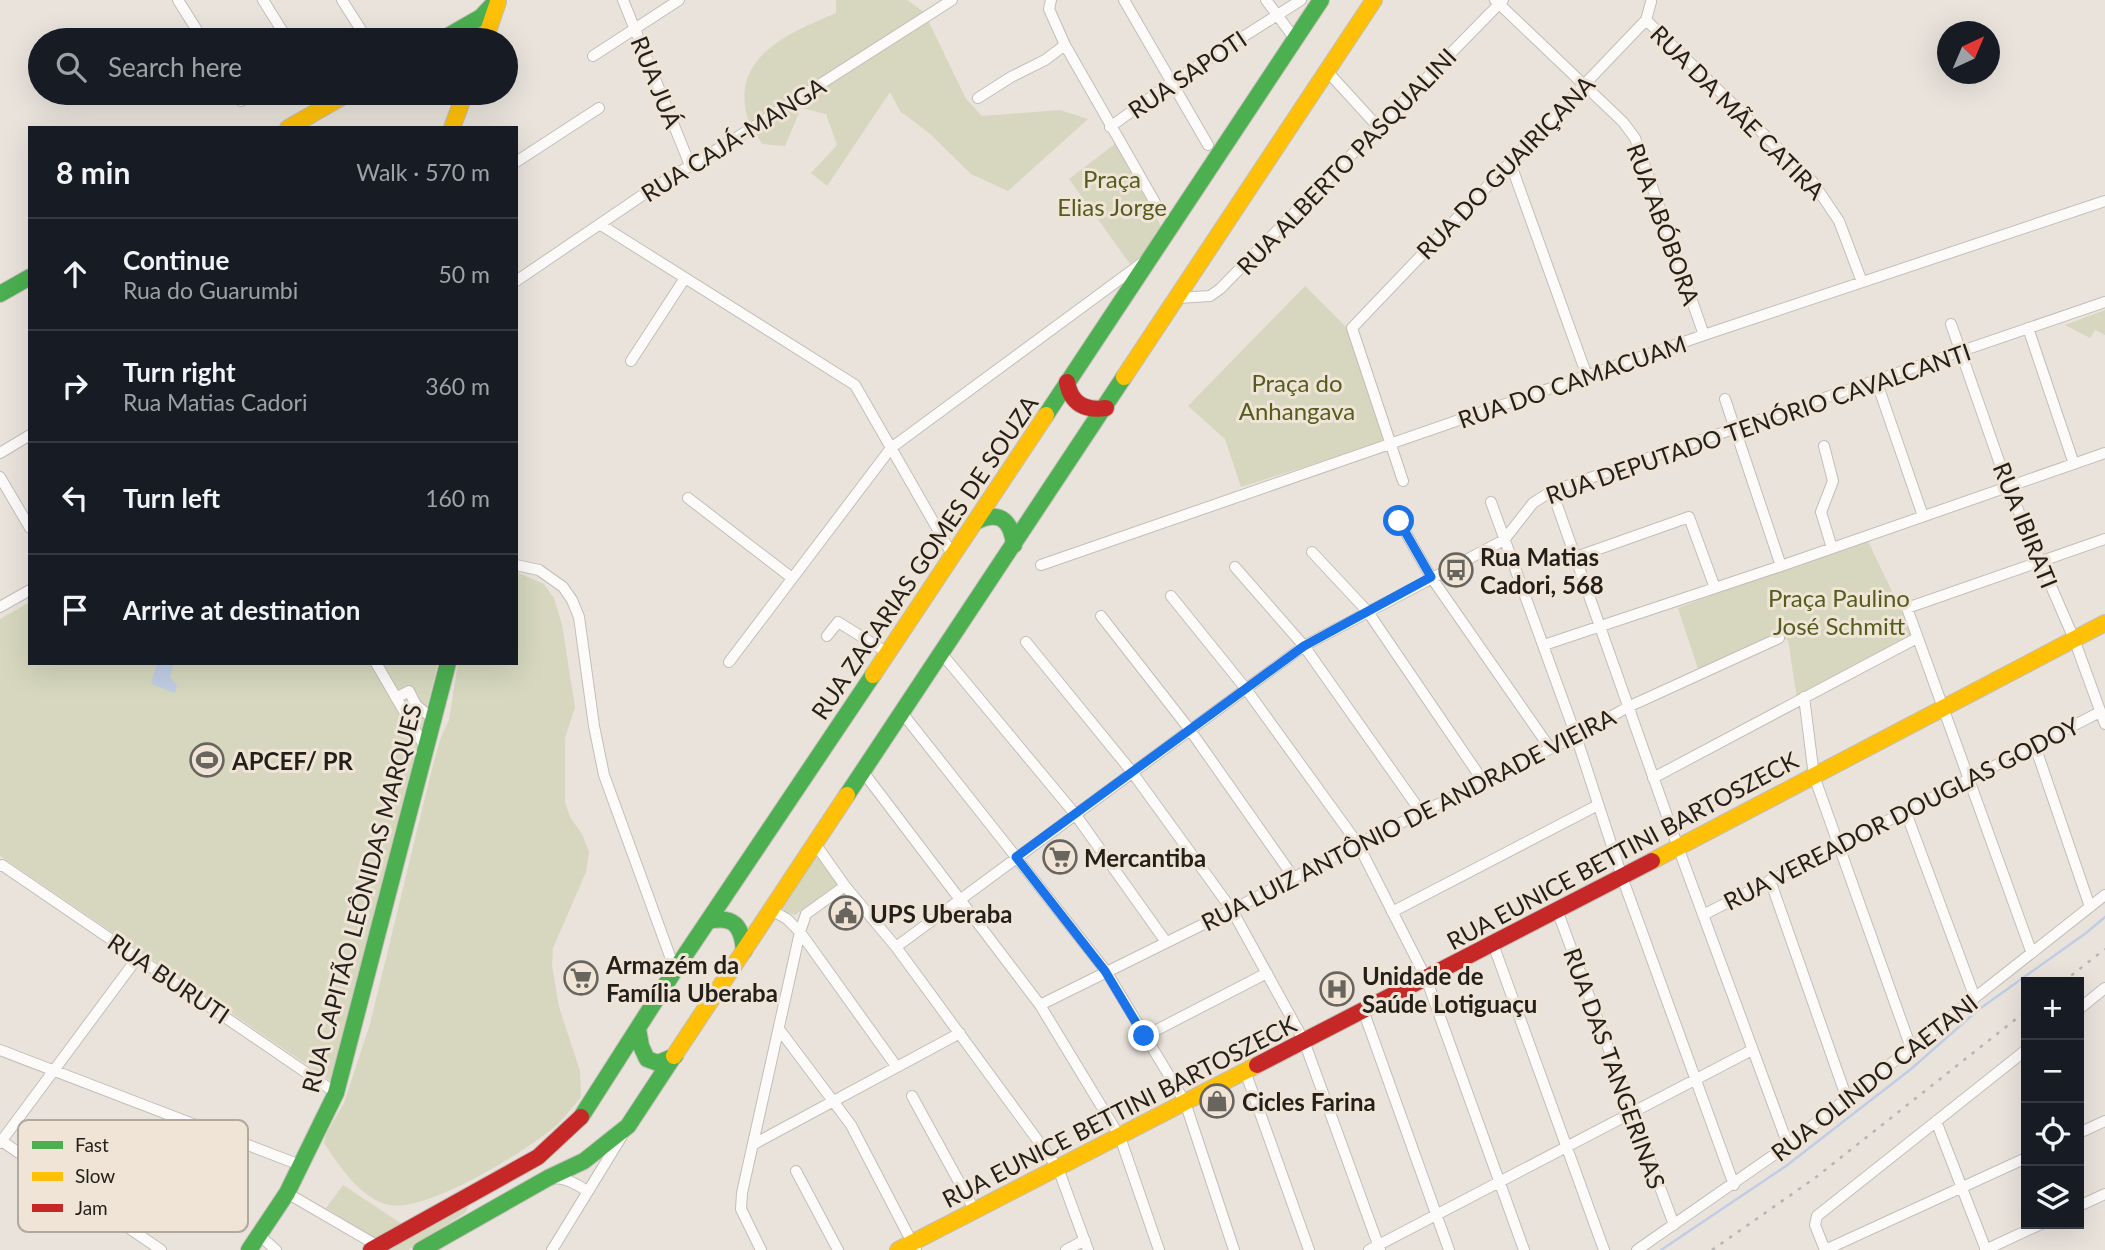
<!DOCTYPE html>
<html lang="en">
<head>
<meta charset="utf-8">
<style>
  body { margin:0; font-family:Lato,sans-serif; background:#242831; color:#f1f3f6 }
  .controls { position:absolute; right:21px; bottom:21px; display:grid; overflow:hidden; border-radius:0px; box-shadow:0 7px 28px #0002 }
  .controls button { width:63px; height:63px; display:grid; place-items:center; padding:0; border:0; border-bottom:2px solid #363941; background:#171b24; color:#f1f3f6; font:35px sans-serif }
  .compass { position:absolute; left:1937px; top:21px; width:63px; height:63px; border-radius:50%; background:#171b24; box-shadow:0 7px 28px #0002; rotate:44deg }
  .stop { position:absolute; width:21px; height:21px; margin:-16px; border:5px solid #1a73e8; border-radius:50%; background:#fff }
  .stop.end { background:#1a73e8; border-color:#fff; box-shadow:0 2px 7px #0008 }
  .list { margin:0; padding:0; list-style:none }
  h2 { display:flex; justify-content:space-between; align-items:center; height:91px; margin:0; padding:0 28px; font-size:30px }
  h2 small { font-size:23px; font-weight:400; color:#9ea1a6 }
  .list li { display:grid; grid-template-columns:46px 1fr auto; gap:21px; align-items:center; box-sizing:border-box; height:112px; padding:0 28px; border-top:2px solid #363941 }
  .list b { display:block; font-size:26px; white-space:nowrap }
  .list p { margin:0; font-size:23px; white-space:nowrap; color:#9ea1a6 }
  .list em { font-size:23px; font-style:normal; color:#9ea1a6 }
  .icon { flex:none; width:38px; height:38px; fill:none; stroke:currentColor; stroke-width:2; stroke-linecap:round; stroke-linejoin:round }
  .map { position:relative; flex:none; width:2105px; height:1250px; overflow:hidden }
  .search { position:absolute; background:#171b24; box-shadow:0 7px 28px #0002; left:28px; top:28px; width:490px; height:77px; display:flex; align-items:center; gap:18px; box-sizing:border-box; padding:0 24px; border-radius:38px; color:#9ea1a6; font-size:26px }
  .panel { position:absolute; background:#171b24; box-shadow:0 7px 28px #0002; left:28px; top:126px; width:490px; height:539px; border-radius:0px }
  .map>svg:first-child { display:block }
  .green { fill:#d6d7be }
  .water { fill:#c0cde4 }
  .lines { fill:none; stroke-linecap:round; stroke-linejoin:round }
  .stream { stroke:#c0cde4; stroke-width:2.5 }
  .street-casing { stroke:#c3beb8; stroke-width:12 }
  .fast-casing { stroke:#c3beb8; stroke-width:18 }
  .slow-casing { stroke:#c3beb8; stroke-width:18 }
  .jam-casing { stroke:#c3beb8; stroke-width:18 }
  .street { stroke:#fcfbfa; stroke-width:10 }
  .fast { stroke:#4caf50; stroke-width:16 }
  .slow { stroke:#ffc107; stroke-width:16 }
  .jam { stroke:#c62828; stroke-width:16 }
  .rail { stroke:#b7b5b3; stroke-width:2.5; stroke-dasharray:3.5 7; stroke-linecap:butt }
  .route { stroke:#1a73e8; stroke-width:9 }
  .labels { text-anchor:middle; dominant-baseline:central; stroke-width:6; stroke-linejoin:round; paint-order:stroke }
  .street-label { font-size:24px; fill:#231f1a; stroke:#efe4d6 }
  .park-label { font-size:24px; fill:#545d1e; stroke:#efe4d6 }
  .poi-label { font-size:24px; font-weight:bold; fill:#231f1a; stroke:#efe4d6; text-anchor:start }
  .key { fill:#efe4d6; stroke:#b2a99e; stroke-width:2 }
  .key-label { font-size:19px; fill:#231f1a }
</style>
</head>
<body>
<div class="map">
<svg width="2105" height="1250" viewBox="0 0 2105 1250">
  <rect width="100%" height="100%" fill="#e9e3dc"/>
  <path class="green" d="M836,0H907L924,12L966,99L982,116L1060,110L1088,119L1008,191L971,174L929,133L900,111L890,92L827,186L811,173L837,145L826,114L801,108L785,146L762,144C757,135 749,125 747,116C731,56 791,32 836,13Z
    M1116,143L1162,228L1149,252L1130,264L1069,179Z
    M1305,286L1349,330L1386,441L1241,487L1225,439L1188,406Z
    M2105,310V335L2095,330L2090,338L2065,325Z
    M1867,539L1913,636L1797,699L1788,640L1776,635L1698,669L1678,608Z
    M516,572L544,584L554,598L562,625L575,707L565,738V802L570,817L582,834L589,852L586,872L553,948L552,966L559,1007L580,1071L581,1097C572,1108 563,1120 552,1129C523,1153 425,1213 389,1205C361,1199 339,1166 324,1143L327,1132L344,1103L370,1024L432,769L441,737L449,720L458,663H516Z
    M30,602V663H438L331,1081L0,856V619Z
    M818,854L839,883L795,915L785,912L781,905Z
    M343,1185L402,1224L376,1239L326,1208Z
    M464,1206L468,1208L465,1213L408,1250H382Z"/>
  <path class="water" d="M154,663H174L170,677L177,685L175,693L151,684L156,666Z"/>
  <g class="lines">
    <path class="stream" d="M1661,1250L1786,1166L1911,1069L1978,1010L2086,933L2105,917"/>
    <defs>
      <path id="street" d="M178,0L203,40
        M263,0L288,40
        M342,0L363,33L349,40
        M623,0L690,165
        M1051,0L1049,9L1065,45L1157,206
        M1124,0L1208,145
        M1266,0L1295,39
        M1495,0L1623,122L1635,138L1704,335
        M1646,20L1812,181L1839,221L1862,282
        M593,56L679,0
        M1327,71L1379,128
        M236,93L241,101L255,93
        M978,98L1011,77L1045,60L1065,45
        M1110,127L1172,82L1301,0
        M516,162L599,108
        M1510,162L1587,376
        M601,225L855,385L953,556
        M516,281L650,190L736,138L952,0
        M1178,298L1210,296L1220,289L1503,0
        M1951,324L2008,487L2074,639L2105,724
        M2028,328L2074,464
        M631,361L685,278
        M1876,380L1923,516
        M1725,399L1781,566
        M1824,446L1833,481L1821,512L1832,548
        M0,453L30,435
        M0,477L30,528
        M1403,481L1352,328L1646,20L1651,2
        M1552,491L1678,847L1788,1145
        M688,498L792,578
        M1491,502L1576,736L1622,877L1734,1185
        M1399,521L1431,577L1550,748
        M1312,552L1368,612L1483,781
        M1576,557L1689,517L1715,588
        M516,565L539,570L563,587L572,600L579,617L594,726L604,775L675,970
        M1041,565L1704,335L2105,201
        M1235,567L1304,646L1421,812
        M1171,596L1246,689L1358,844L1426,978L1524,1250
        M0,607L30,590
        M1101,616L1190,730L1294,878
        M827,636L838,622L888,653
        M1026,642L1132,772L1232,910L1304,1041L1380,1250
        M1544,645L1781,566L2105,453
        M942,654L1075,814L1166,942
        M729,662L891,448L1146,260
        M376,663L426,749
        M1804,697L1814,776L1911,1048
        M396,698L409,691L416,705L433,719
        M903,714L1106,971L1185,1102L1234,1250
        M2035,746L2090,907
        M864,773L1040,1005L1120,1137L1159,1250
        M1653,778L1917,638
        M1905,810L1975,998
        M816,845L845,886L896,947L1058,1168L1088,1250
        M0,866L2,865L336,1093
        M1770,880L1847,1099
        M771,910L787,919L800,932L896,1066
        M1557,910L1674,1225
        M1392,912L1598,805
        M1703,915L2100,712
        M1493,944L1604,1250
        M896,947L1304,646L1504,540L1533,503L1552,491L2105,302
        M2031,951L1907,608L2105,539
        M1040,1005L1232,910L1358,844L1576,736L1628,707L1779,638
        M2079,1009L2105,988
        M1363,1010L1449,1250
        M779,1029L851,1125L916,1250
        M1145,1036L1267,973
        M0,1050L300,1165
        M1245,1071L1309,1250
        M912,1096L975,1211
        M1936,1121L1986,1250
        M2079,1133L2105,1121
        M0,1140L161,1250
        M0,1143L138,957
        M754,1144L960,1033
        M796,1171L838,1250
        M551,1178C566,1178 575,1183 587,1191
        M287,1193L378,1246
        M2079,1206L2105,1194
        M259,1235L276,1250
        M552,1250L622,1136
        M761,1250L741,1209L742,1193L800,932L806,914L845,886
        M1066,1250L1085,1240
        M1369,1250L1752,1050
        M1637,1250L1788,1145L2105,895
        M1825,1250L1815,1225L1817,1216L2026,1050
        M1825,1250L2026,1158
        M1985,1250L2041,1224"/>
      <path id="fast" d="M441,40L481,17L497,0
        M0,294L30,277
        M1046,415L1321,0
        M975,522C999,510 1011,519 1014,545
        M847,795L1124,377
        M708,921C734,915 742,926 744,951
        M638,1029L641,1046L647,1059L658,1063L675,1056
        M581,1117L675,970L873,675
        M249,1250L287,1193L336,1093L448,663
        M421,1250L548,1178L584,1161L628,1126L674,1056"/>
      <path id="slow" d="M485,40L498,2
        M288,128L349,93
        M452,128L465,93
        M1124,377L1374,0
        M873,675L1046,415
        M1652,861L2105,623
        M674,1056L847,795
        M898,1250L1257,1065"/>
      <path id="jam" d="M1067,382C1071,404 1085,411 1106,408
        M1257,1065L1652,861
        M371,1250L538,1157L581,1117"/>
    </defs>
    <use href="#street" class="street-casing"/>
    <use href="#fast" class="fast-casing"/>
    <use href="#slow" class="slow-casing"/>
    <use href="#jam" class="jam-casing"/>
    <use href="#street" class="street"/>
    <use href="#fast" class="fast"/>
    <use href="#slow" class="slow"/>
    <use href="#jam" class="jam"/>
    <path class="rail" d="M2063,982L2105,949
      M1712,1250L1815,1178L2026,1011"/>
  </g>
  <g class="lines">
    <path class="route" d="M1144,1036L1105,971L1016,857L1304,646L1431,577L1399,521"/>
  </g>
  <defs>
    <symbol id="bus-ring" viewBox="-11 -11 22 22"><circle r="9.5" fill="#efe4d6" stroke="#68645e" stroke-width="1.5"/><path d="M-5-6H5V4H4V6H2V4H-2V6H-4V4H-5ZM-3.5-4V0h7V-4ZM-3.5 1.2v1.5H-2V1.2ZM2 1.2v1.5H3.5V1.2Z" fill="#68645e"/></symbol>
    <symbol id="stadium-ring" viewBox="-11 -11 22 22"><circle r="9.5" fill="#efe4d6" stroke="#68645e" stroke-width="1.5"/><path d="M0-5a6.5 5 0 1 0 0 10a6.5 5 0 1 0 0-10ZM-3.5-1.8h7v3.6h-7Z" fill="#68645e"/></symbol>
    <symbol id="supermarket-ring" viewBox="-11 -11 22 22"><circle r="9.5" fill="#efe4d6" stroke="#68645e" stroke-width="1.5"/><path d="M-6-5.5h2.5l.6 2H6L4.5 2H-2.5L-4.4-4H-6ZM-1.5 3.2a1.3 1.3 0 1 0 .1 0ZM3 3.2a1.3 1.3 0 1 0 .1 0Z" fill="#68645e"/></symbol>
    <symbol id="civic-ring" viewBox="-11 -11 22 22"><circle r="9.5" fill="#efe4d6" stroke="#68645e" stroke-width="1.5"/><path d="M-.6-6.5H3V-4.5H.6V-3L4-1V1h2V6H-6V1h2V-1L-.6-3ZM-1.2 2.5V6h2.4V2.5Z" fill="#68645e"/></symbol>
    <symbol id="hospital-ring" viewBox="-11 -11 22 22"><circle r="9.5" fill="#efe4d6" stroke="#68645e" stroke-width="1.5"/><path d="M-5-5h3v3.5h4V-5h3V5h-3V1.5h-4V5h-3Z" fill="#68645e"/></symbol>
    <symbol id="shop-ring" viewBox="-11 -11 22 22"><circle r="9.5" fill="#efe4d6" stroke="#68645e" stroke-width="1.5"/><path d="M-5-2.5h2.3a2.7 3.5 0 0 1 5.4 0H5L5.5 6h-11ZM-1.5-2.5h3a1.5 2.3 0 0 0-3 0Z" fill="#68645e"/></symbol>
  </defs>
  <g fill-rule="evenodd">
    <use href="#bus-ring" x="1437" y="551" width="38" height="38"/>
    <use href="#stadium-ring" x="188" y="741" width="38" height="38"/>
    <use href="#supermarket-ring" x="1041" y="838" width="38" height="38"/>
    <use href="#civic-ring" x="827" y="894" width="38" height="38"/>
    <use href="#supermarket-ring" x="562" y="959" width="38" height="38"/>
    <use href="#hospital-ring" x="1318" y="970" width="38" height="38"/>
    <use href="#shop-ring" x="1198" y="1082" width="38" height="38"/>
  </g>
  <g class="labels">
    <g class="street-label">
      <text transform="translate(1187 74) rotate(-34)">RUA SAPOTI</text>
      <text transform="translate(657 82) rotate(68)">RUA JUÁ</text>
      <text transform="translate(1738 112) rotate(45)">RUA DA MÃE CATIRA</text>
      <text transform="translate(733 139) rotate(-32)">RUA CAJÁ-MANGA</text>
      <text transform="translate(1346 161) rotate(-46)">RUA ALBERTO PASQUALINI</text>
      <text transform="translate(1505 167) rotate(-46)">RUA DO GUAIRIÇANA</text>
      <text transform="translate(1664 224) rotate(70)">RUA ABÓBORA</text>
      <text transform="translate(1572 381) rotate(-19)">RUA DO CAMACUAM</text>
      <text transform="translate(1758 423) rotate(-19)">RUA DEPUTADO TENÓRIO CAVALCANTI</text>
      <text transform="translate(2026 525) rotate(68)">RUA IBIRATI</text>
      <text transform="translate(924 557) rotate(-56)">RUA ZACARIAS GOMES DE SOUZA</text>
      <text transform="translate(1901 813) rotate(-27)">RUA VEREADOR DOUGLAS GODOY</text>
      <text transform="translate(1408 819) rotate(-27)">RUA LUIZ ANTÔNIO DE ANDRADE VIEIRA</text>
      <text transform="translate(1622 850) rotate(-28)">RUA EUNICE BETTINI BARTOSZECK</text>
      <text transform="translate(361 898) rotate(-75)">RUA CAPITÃO LEÔNIDAS MARQUES</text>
      <text transform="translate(169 978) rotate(34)">RUA BURUTI</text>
      <text transform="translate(1615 1068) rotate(70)">RUA DAS TANGERINAS</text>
      <text transform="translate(1874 1077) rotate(-38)">RUA OLINDO CAETANI</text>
      <text transform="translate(1119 1111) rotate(-27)">RUA EUNICE BETTINI BARTOSZECK</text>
    </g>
    <g class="park-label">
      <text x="1112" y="178">Praça<tspan x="1112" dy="28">Elias Jorge</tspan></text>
      <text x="1297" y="382">Praça do<tspan x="1297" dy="28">Anhangava</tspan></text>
      <text x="1839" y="597">Praça Paulino<tspan x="1839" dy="28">José Schmitt</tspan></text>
    </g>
    <g class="poi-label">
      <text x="1480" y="556">Rua Matias<tspan x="1480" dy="28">Cadori, 568</tspan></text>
      <text x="232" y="760">APCEF/ PR</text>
      <text x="1084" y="857">Mercantiba</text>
      <text x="870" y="913">UPS Uberaba</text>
      <text x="606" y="964">Armazém da<tspan x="606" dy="28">Família Uberaba</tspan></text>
      <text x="1362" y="975">Unidade de<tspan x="1362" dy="28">Saúde Lotiguaçu</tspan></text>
      <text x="1242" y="1101">Cicles Farina</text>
    </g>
  </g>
  <rect x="18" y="1120" width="230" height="112" rx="10" class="key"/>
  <rect x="32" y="1141" width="31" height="8" fill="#4caf50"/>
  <rect x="32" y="1172" width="31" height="9" fill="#ffc107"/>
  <rect x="32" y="1204" width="31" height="8" fill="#c62828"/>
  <g class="key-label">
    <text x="75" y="1152">Fast</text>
    <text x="75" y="1183">Slow</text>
    <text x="75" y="1215">Jam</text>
  </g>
</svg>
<div class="controls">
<button>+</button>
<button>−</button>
<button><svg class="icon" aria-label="locate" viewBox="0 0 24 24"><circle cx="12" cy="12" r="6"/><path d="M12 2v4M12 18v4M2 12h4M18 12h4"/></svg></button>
<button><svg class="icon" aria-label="layers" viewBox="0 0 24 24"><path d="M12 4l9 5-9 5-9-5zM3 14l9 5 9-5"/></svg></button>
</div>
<svg class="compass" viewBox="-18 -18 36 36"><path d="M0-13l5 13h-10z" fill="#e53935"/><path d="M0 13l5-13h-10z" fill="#9ea1a6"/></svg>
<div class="stop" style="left:1399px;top:521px"></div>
<div class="stop end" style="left:1144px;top:1036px"></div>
<div class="search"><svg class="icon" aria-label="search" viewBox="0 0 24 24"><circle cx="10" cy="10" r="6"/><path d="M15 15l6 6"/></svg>Search here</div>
<section class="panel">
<h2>8 min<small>Walk · 570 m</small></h2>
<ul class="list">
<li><svg class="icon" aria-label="ahead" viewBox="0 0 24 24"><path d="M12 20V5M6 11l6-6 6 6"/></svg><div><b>Continue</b><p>Rua do Guarumbi</p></div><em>50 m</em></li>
<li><svg class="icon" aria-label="right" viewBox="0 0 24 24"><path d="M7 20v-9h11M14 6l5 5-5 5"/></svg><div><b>Turn right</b><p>Rua Matias Cadori</p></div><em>360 m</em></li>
<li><svg class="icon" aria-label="left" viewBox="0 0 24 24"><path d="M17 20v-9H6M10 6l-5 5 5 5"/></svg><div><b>Turn left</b></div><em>160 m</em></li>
<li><svg class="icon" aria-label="arrive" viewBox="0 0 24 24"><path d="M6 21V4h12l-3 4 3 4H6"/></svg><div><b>Arrive at destination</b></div></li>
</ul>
</section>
</div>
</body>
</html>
